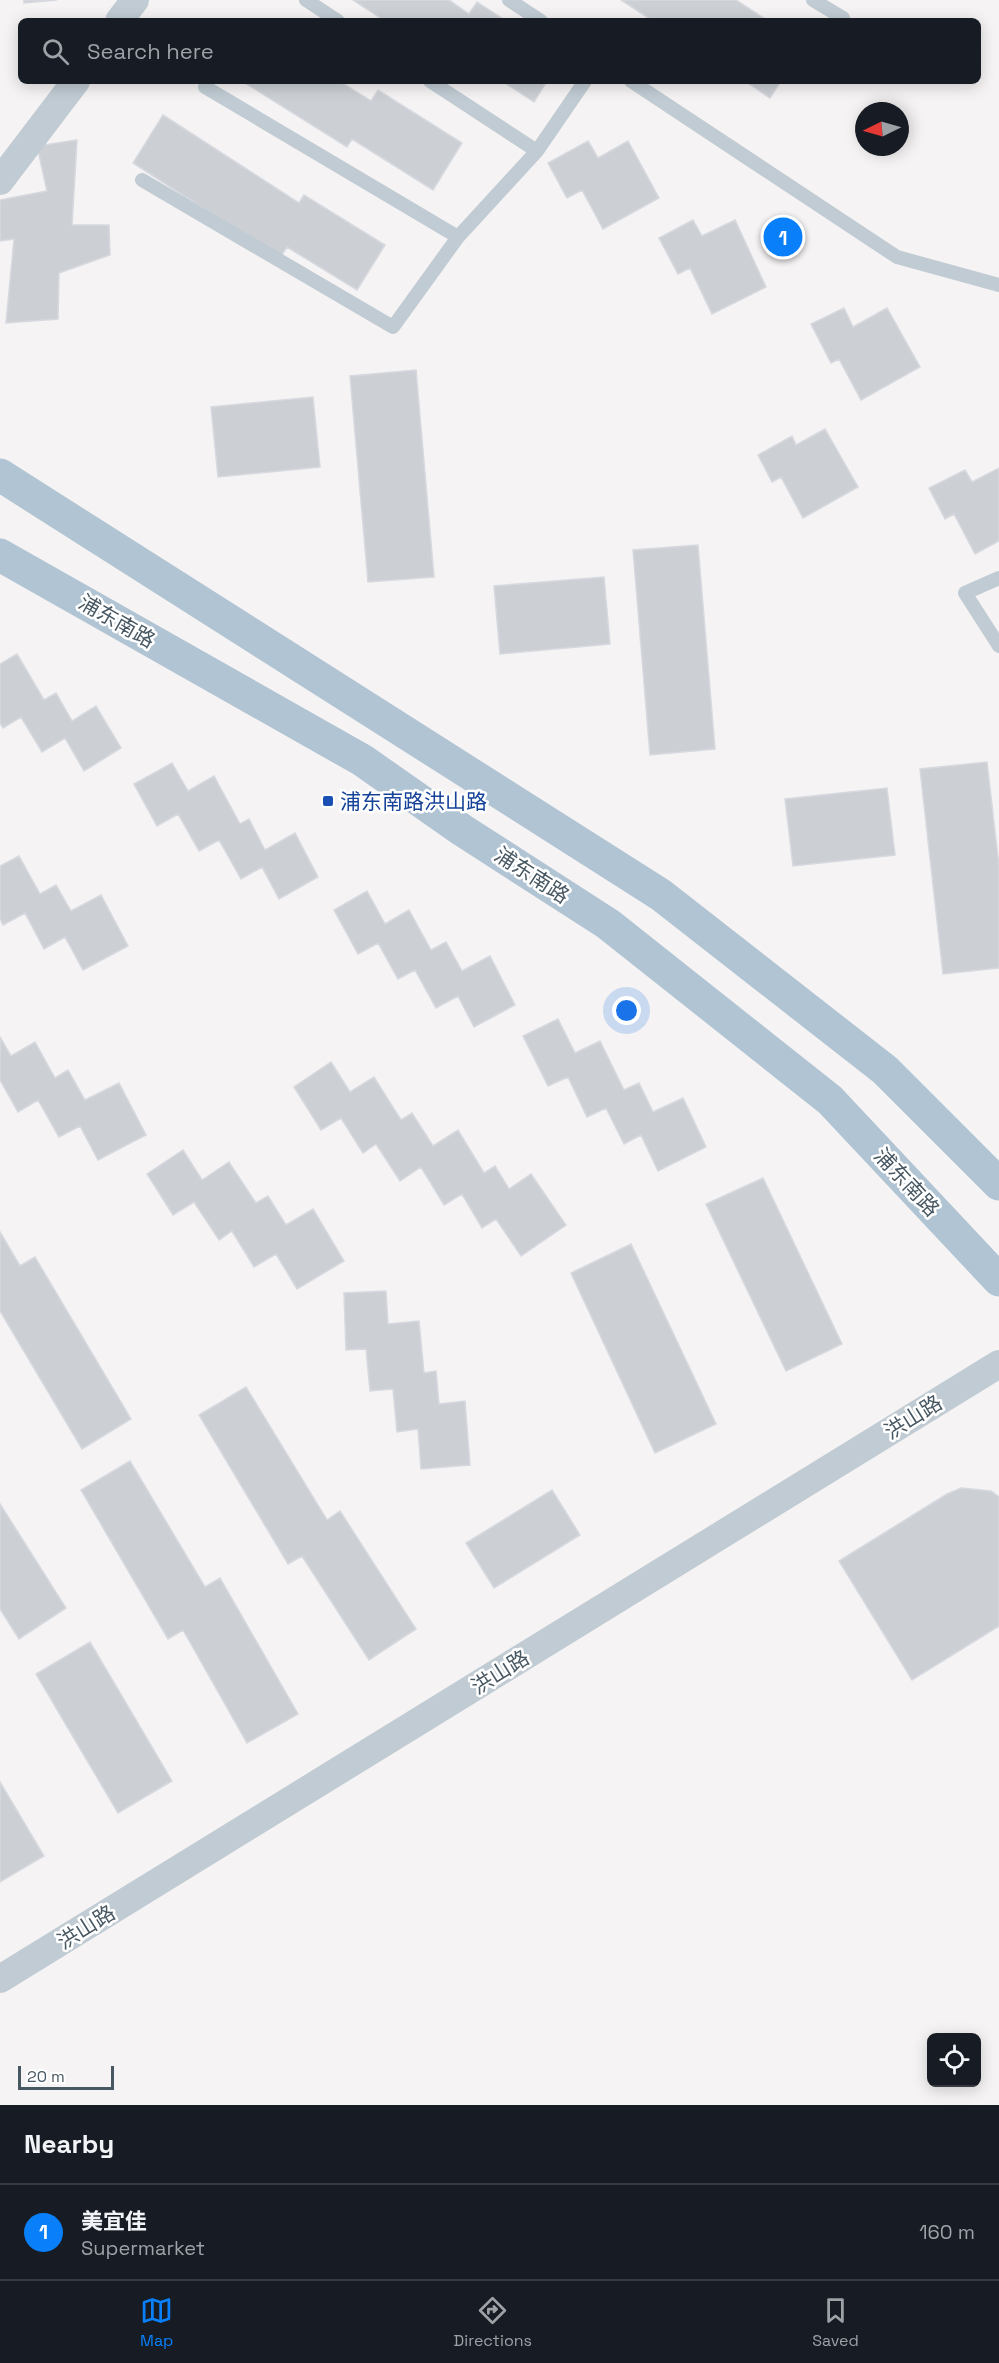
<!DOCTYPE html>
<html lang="en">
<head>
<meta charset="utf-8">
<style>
  body { margin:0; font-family:"Space Grotesk","Noto Sans SC",sans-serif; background:#242831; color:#f1f3f6 }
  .controls { position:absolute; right:18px; bottom:18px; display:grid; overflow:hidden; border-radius:9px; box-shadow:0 3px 15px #0003 }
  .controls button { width:54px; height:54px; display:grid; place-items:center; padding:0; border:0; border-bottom:2px solid #363941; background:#171b24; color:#f1f3f6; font:30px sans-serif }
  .compass { position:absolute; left:855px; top:102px; width:54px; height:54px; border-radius:50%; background:#171b24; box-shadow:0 3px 15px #0003; rotate:265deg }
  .scale { position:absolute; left:18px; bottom:15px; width:96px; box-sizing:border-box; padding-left:6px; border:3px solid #485863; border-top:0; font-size:16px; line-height:21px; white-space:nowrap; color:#485863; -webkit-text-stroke:4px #fff; paint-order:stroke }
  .you { position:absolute; left:627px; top:1011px; width:21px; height:21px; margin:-15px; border:4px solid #fff; border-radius:50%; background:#1a73e8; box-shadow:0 0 0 9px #1a73e833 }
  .badge { display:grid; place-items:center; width:39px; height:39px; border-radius:50%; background:#0980f9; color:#fff; font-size:20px; font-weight:700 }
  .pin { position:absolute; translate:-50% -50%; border:3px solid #fff; box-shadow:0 2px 6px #0006 }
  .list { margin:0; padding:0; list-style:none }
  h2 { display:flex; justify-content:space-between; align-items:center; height:78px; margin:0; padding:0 24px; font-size:26px }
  h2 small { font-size:20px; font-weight:400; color:#9ea1a6 }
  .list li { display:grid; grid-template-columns:39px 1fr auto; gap:18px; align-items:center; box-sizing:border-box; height:96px; padding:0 24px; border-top:2px solid #363941 }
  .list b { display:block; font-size:22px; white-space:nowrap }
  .list p { margin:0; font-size:20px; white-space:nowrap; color:#9ea1a6 }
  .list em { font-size:20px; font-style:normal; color:#9ea1a6 }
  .icon { flex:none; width:33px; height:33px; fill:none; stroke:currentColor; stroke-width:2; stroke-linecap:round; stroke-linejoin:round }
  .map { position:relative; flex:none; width:999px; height:2105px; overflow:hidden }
  .search { position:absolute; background:#171b24; box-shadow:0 3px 15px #0003; left:18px; right:18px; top:18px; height:66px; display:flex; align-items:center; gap:15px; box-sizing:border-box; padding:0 21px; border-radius:9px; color:#9ea1a6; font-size:22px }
  .sheet { height:174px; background:#171b24 }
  nav { display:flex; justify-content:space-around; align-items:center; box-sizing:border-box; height:84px; border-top:2px solid #363941; background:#171b24; font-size:16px; color:#9ea1a6 }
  nav a { display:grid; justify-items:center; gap:3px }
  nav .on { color:#0980f9 }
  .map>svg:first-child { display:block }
  .building { fill:#ccd0d5; stroke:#d6d9df; stroke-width:1.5 }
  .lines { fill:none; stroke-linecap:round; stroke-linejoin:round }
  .service { stroke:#c0cbd3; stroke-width:14 }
  .minor { stroke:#c0cbd3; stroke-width:28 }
  .primary { stroke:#b1c4d3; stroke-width:33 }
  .transit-dot { fill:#1a4fb4; stroke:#fff; stroke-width:2 }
  .labels { text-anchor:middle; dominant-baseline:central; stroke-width:5; stroke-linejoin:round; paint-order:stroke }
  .street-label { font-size:21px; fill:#485863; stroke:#fff }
  .transit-label { font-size:21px; fill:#164399; stroke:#fff; text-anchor:start }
</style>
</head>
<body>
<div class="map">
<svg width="999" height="2105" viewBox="0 0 999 2105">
  <rect width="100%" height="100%" fill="#f5f3f3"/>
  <path class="building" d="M24,0H57L24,3Z
    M353,0H449L469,14L477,2L506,21H385Z
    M621,0H736L768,21H653Z
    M242,81H339L371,101L378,90L462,143L433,190L352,139L347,147Z
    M502,81H547L534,102Z
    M745,81H781L770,98Z
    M163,115L299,203L304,195L385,245L357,290L287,247L280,258L133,163Z
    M77,140L72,225H109L110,255L59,273L58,319L6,323L14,239L0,241V200L47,191L37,146Z
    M588,141L598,158L628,141L659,198L603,229L582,190L567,198L548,163Z
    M693,220L702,236L735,220L766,287L712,314L690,268L678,274L659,238Z
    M844,308L853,327L887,308L920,367L861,400L839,359L831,363L811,324Z
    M416,370L434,577L368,582L350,376Z
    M313,397L320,467L218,477L211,407Z
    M825,429L858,487L803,518L781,477L772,482L758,455L792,436L796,445Z
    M999,468V541L975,554L954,514L945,519L929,488L965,470L972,482Z
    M698,545L715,749L650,755L633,550Z
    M604,577L610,644L500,654L494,586Z
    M17,654L44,700L56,693L72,721L96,706L121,748L84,771L65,738L42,752L21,717L3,728L0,723V664Z
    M987,762L999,866V968L943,974L920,769Z
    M172,763L188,791L214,776L240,824L249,819L265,850L295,833L318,877L279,899L262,867L241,879L219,840L199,851L178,814L157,826L134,784Z
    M887,788L895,855L793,866L785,799Z
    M19,856L40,894L56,885L71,911L101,895L128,946L83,970L65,937L44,949L25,913L3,925L0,918V866Z
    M367,891L385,924L409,910L431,950L446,942L462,971L490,956L515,1005L474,1027L458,996L436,1008L415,970L398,979L378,943L358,954L334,910Z
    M558,1019L575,1053L600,1041L624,1090L639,1083L653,1112L683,1098L706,1147L658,1171L641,1135L624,1144L606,1108L587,1117L568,1077L548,1086L523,1036Z
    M0,1037L11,1056L35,1042L55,1078L68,1070L85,1100L119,1083L146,1135L98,1160L80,1126L59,1137L38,1100L18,1112L0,1080Z
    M331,1062L350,1092L374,1077L401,1120L412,1113L433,1146L458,1130L484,1173L495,1166L509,1189L531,1174L566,1225L521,1256L496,1219L482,1228L462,1194L444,1205L421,1167L400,1181L376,1144L363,1153L341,1118L321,1130L294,1087Z
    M183,1150L202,1180L229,1162L256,1203L268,1196L286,1225L313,1209L344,1261L297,1289L276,1254L254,1267L232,1231L219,1240L194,1202L173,1215L147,1174Z
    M763,1178L842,1344L786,1371L706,1204Z
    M0,1232L20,1266L35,1257L131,1419L82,1449L0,1311Z
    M631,1244L716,1424L655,1453L571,1273Z
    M386,1291L388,1324L419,1321L424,1373L436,1371L439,1404L465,1401L470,1465L421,1469L418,1429L397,1432L393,1389L370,1391L366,1349L346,1350L344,1293Z
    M246,1387L327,1520L340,1511L416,1629L369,1660L302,1556L288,1564L199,1415Z
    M130,1461L205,1587L220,1578L298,1714L247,1743L183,1630L168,1639L81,1490Z
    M961,1488L991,1491L999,1497V1626L912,1680L839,1561L947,1494Z
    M552,1490L580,1535L494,1588L466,1543Z
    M0,1504L66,1608L19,1639L0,1609Z
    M90,1642L172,1781L118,1813L36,1674Z
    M0,1782L44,1856L0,1882Z"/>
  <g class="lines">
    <path class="service" d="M306,0L338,21
      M509,0L541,21
      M813,0L843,18
      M430,81L537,151L585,81
      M631,81L897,257L999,285
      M205,87L458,237
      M142,180L393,327L458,237L537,151
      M999,578L965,593L999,646"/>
    <path class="minor" d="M119,21L135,0
      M0,181L76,81
      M0,1979L999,1364"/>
    <path class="primary" d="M0,475L661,895L885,1070L999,1184
      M0,555L362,760L462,830L608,924L830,1100L999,1280"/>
  </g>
  <rect class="transit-dot" x="322" y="795" width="12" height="12" rx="3"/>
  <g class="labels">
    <g class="street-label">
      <text transform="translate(117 621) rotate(30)">浦东南路</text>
      <text transform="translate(532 875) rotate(33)">浦东南路</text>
      <text transform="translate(907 1182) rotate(47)">浦东南路</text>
      <text transform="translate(913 1417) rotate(-32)">洪山路</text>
      <text transform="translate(500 1672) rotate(-32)">洪山路</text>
      <text transform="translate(86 1927) rotate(-32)">洪山路</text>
    </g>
    <g class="transit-label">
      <text x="340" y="801">浦东南路洪山路</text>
    </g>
  </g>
</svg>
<div class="controls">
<button><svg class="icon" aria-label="locate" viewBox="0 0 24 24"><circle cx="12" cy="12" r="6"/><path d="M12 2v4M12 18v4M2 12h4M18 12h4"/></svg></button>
</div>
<svg class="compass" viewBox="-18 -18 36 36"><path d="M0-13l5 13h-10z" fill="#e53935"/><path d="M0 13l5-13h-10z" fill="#9ea1a6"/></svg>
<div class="scale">20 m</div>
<div class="you"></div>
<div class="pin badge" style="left:783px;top:237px">1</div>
<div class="search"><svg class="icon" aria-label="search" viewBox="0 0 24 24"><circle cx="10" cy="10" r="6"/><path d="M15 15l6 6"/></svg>Search here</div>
</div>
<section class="sheet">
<h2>Nearby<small></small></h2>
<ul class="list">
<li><span class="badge">1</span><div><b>美宜佳</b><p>Supermarket</p></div><em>160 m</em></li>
</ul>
</section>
<nav>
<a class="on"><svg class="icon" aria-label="map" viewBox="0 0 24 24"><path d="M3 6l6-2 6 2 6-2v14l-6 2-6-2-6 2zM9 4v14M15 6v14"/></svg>Map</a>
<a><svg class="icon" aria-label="directions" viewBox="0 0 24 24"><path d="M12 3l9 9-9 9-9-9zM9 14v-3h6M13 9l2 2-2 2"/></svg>Directions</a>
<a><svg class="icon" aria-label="saved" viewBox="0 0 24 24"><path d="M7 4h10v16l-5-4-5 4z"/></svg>Saved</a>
</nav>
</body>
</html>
